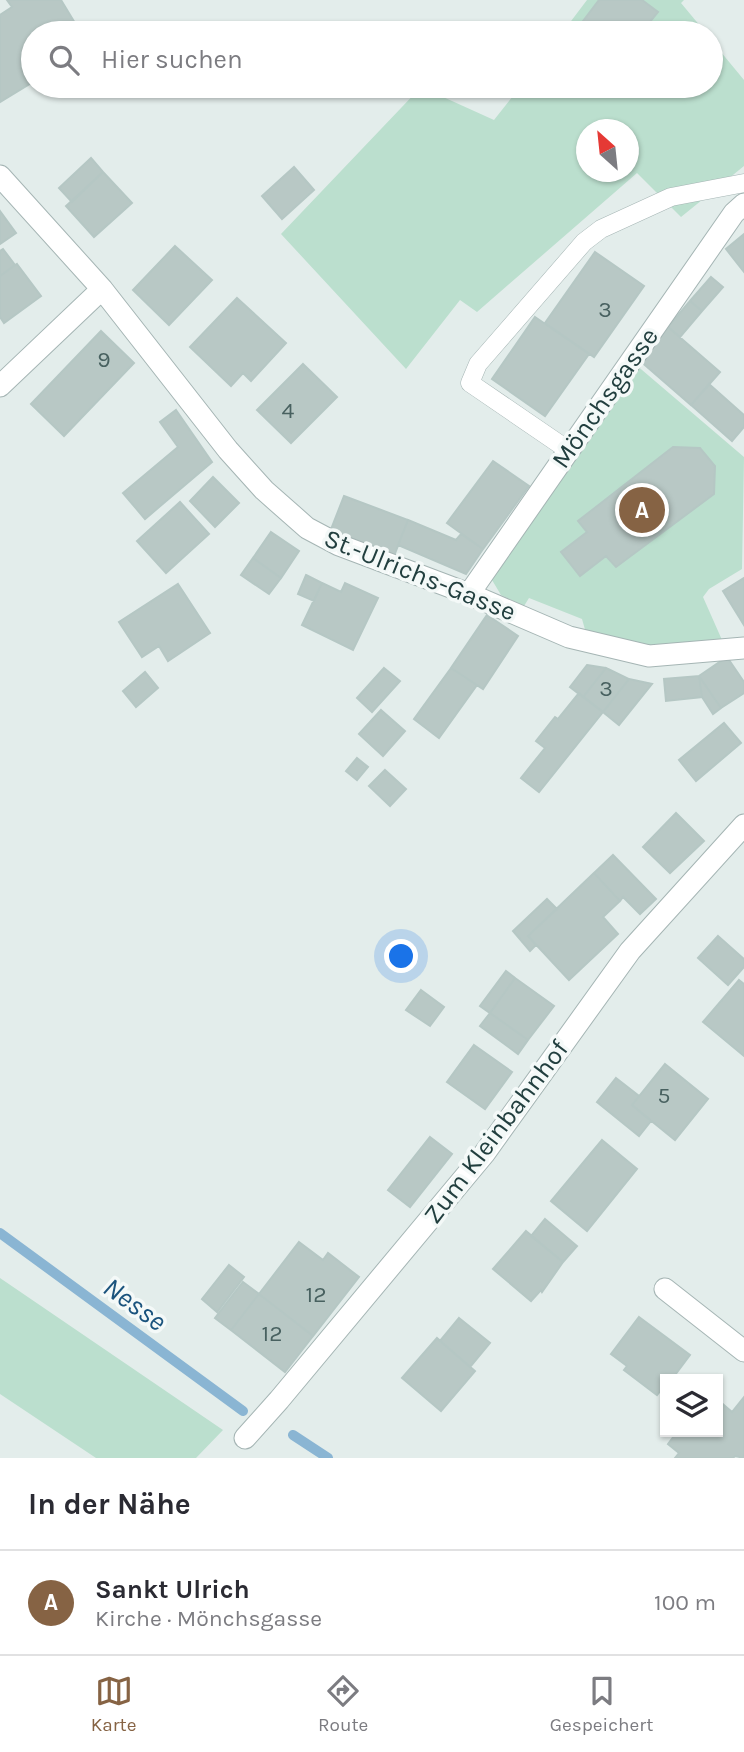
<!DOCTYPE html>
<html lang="de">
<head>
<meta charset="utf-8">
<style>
  body { margin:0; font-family:Karla,sans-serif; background:#f2f2f3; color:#2b2b33 }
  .controls { position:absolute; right:21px; bottom:21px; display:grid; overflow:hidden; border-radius:0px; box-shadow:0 2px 5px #0004 }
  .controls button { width:63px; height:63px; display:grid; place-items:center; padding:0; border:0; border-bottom:2px solid #e1e1e2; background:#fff; color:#2b2b33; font:35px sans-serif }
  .compass { position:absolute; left:576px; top:119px; width:63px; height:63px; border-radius:50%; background:#fff; box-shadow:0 2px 5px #0004; rotate:333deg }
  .you { position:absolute; left:402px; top:957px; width:24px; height:24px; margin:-18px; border:5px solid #fff; border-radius:50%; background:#1a73e8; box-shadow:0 0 0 10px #1a73e833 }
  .badge { display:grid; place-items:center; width:46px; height:46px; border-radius:50%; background:#866344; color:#fff; font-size:23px; font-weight:700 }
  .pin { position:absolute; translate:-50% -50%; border:4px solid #fff; box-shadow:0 2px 7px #0006 }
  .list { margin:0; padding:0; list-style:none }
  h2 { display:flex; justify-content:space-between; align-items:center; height:91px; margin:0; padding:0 28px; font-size:30px }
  h2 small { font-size:23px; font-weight:400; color:#7c7c81 }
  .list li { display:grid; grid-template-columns:46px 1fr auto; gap:21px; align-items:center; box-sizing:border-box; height:105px; padding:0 28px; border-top:2px solid #e1e1e2 }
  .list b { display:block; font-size:26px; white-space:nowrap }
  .list p { margin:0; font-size:23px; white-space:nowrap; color:#7c7c81 }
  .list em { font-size:23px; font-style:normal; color:#7c7c81 }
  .icon { flex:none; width:38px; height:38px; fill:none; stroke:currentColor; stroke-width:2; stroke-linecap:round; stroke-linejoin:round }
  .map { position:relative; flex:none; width:744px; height:1458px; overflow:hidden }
  .search { position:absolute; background:#fff; box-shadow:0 2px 5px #0004; left:21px; right:21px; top:21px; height:77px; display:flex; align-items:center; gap:18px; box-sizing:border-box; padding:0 24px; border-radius:38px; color:#7c7c81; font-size:26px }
  .sheet { height:196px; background:#fff }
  nav { display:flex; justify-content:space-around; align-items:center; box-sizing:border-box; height:98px; border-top:2px solid #e1e1e2; background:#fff; font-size:19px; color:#7c7c81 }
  nav a { display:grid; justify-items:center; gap:4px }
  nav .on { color:#866344 }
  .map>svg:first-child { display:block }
  .green { fill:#bbdfce; fill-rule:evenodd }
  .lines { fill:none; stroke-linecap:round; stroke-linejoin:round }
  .stream { stroke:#8ab5d3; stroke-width:10 }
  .building { fill:#b8c8c5; stroke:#b5c7c4; stroke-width:2 }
  .service-casing { stroke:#a5b5b4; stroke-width:19 }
  .minor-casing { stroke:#a5b5b4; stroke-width:23 }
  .service { stroke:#fff; stroke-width:18 }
  .minor { stroke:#fff; stroke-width:21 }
  .labels { text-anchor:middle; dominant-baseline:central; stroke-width:7; stroke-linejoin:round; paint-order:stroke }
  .number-label { font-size:23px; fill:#486160 }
  .street-label { font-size:26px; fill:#223f3f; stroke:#f4f9f8 }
  .water-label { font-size:28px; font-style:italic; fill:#1a537d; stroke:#f4f9f8 }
</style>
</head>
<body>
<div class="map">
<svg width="744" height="1458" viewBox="0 0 744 1458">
  <rect width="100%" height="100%" fill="#e3edeb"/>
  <path class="green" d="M587,0H684L681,3L706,33H562Z
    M711,40L744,80V166L681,217L637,173L477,312L460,300L406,369L281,234L421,87L494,120L521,86H711ZM586,130H628V172H586Z
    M635,364L744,457L742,569L709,589L703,597L722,640L650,648L586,633L582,619L529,598L524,606L501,595L492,580Z
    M0,1278L223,1430L196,1458H96L0,1394Z"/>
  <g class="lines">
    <path class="stream" d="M0,1233L243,1411
      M293,1435L328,1458"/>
  </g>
  <path class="building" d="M7,0H61L81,33H33V82L0,102V15L12,7Z
    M599,0H642L658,12L641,33H574Z
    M91,158L103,172L72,202L59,188Z
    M294,167L314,190L282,219L262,196Z
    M103,172L132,203L94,237L66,206Z
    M0,211L16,233L0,244Z
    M744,234V272L726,249Z
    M175,246L212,280L169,325L133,290Z
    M3,249L15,265L0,276V251Z
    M595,252L644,286L594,357L545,323Z
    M17,264L41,296L4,323L0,317V276Z
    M711,277L723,287L702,311L690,301Z
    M237,298L286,343L251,381L243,373L231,386L190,347Z
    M690,301L702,311L680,337L668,327Z
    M535,317L589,354L545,416L492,379Z
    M668,327L720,372L691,405L639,360Z
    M101,331L134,363L64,436L31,404Z
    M303,364L337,397L291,443L257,410Z
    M709,384L744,415V427L732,441L691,405Z
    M176,410L212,462L145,519L123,493L178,447L160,422Z
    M673,447L700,448L715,466L714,494L616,567L606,556L580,576L561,552L587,532L578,521Z
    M493,461L529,486L483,549L447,523Z
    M213,477L239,503L215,527L190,501Z
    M344,496L408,520L394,556L330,532Z
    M180,502L209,534L166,573L137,541Z
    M408,520L456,540L461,534L483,549L466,574L398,545Z
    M271,532L299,551L281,578L253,558Z
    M253,558L281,578L269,594L241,575Z
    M306,575L322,583L314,601L298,594Z
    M744,578V625L723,591Z
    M322,583L341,592L345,583L378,598L353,650L302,625Z
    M178,584L210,633L168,661L159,646L142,657L119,622Z
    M487,615L518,636L483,689L451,668Z
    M727,657L744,682V693L721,708L699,676Z
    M587,665L606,668L583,697L570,687Z
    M384,668L400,681L372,712L357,698Z
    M451,668L477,685L439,738L414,719Z
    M606,668L629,679L603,712L583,697Z
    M145,672L158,688L136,707L123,691Z
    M699,676L702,697L666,701L664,679Z
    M699,676L721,708L713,714L702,697Z
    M629,679L652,684L619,725L603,712Z
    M579,693L603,712L539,792L521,778L545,748L536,741L555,717L558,719Z
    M381,710L405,731L383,756L359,734Z
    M724,723L741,743L696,781L679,760Z
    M357,758L368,767L357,780L346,771Z
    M385,770L406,789L390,806L369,786Z
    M676,813L704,841L670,873L643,847Z
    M613,855L656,899L640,914L623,897L620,901L594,873Z
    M594,873L620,901L603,917L618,934L569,980L528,936Z
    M547,899L557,909L528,936L536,945L530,951L513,931Z
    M718,936L744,959V967L728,985L698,958Z
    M506,971L515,978L490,1013L480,1006Z
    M515,978L554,1006L528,1040L490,1013Z
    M739,980L744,984V1056L703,1022Z
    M421,990L444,1007L430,1026L406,1010Z
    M490,1013L528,1040L518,1054L480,1026Z
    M474,1045L512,1072L485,1109L447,1082Z
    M665,1064L708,1099L675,1140L632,1105Z
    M616,1078L639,1096L632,1105L651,1121L639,1136L597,1102Z
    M430,1137L452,1154L410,1207L388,1190Z
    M602,1140L637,1169L587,1231L551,1201Z
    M545,1219L577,1246L563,1262L531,1236Z
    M526,1231L563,1262L542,1292L541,1290L531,1301L493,1269Z
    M299,1242L323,1260L328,1253L359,1277L313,1336L259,1294Z
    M229,1265L244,1277L217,1312L202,1299Z
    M243,1282L259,1294L231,1330L215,1318Z
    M259,1294L313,1336L285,1372L231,1330Z
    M639,1317L690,1355L672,1379H665V1389L663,1391L661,1390L657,1395L624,1370L627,1366L611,1354Z
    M459,1318L490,1343L470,1367L440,1341Z
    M437,1338L475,1371L441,1411L402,1378Z
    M744,1397V1458L735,1456L733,1458H675L679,1453L668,1444L677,1432H718V1400L732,1412Z"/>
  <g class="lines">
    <defs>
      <path id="service" d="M568,450L470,383L478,364L584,242L601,229L671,197L744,183"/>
      <path id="minor" d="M0,176L102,289L228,450L264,490L307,528L339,545L469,594L569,637L649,656L744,648
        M0,386L102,289
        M469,594L734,213L744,204
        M665,1289L744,1351
        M245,1438L279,1400L484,1154L630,951L744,825"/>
    </defs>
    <use href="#service" class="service-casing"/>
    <use href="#minor" class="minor-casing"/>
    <use href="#service" class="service"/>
    <use href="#minor" class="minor"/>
  </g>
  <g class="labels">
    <g class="number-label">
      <text x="605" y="309">3</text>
      <text x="104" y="359">9</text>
      <text x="288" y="410">4</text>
      <text x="606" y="688">3</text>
      <text x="664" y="1095">5</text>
      <text x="316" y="1294">12</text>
      <text x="272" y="1333">12</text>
    </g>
    <g class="street-label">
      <text transform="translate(605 398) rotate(-55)">Mönchsgasse</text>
      <text transform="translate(420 575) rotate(22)">St.-Ulrichs-Gasse</text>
      <text transform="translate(496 1132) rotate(-53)">Zum Kleinbahnhof</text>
    </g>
    <g class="water-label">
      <text transform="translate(135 1304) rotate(36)">Nesse</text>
    </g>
  </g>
</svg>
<div class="controls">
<button><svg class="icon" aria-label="layers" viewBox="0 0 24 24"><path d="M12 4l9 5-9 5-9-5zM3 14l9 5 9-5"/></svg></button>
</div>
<svg class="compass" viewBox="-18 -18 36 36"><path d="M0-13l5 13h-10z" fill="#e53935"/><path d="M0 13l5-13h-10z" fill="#7c7c81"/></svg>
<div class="you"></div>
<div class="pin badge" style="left:642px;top:510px">A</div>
<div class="search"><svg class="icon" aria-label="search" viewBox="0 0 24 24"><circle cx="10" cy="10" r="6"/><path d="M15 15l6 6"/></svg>Hier suchen</div>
</div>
<section class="sheet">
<h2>In der Nähe<small></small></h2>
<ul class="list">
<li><span class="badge">A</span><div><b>Sankt Ulrich</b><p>Kirche · Mönchsgasse</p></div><em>100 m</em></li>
</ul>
</section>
<nav>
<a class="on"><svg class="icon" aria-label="map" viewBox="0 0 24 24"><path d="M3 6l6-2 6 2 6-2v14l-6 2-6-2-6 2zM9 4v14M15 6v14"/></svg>Karte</a>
<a><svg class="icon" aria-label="directions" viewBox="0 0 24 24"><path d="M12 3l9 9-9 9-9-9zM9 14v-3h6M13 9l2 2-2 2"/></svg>Route</a>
<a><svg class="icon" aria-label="saved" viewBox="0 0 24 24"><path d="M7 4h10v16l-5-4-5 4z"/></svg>Gespeichert</a>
</nav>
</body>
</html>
